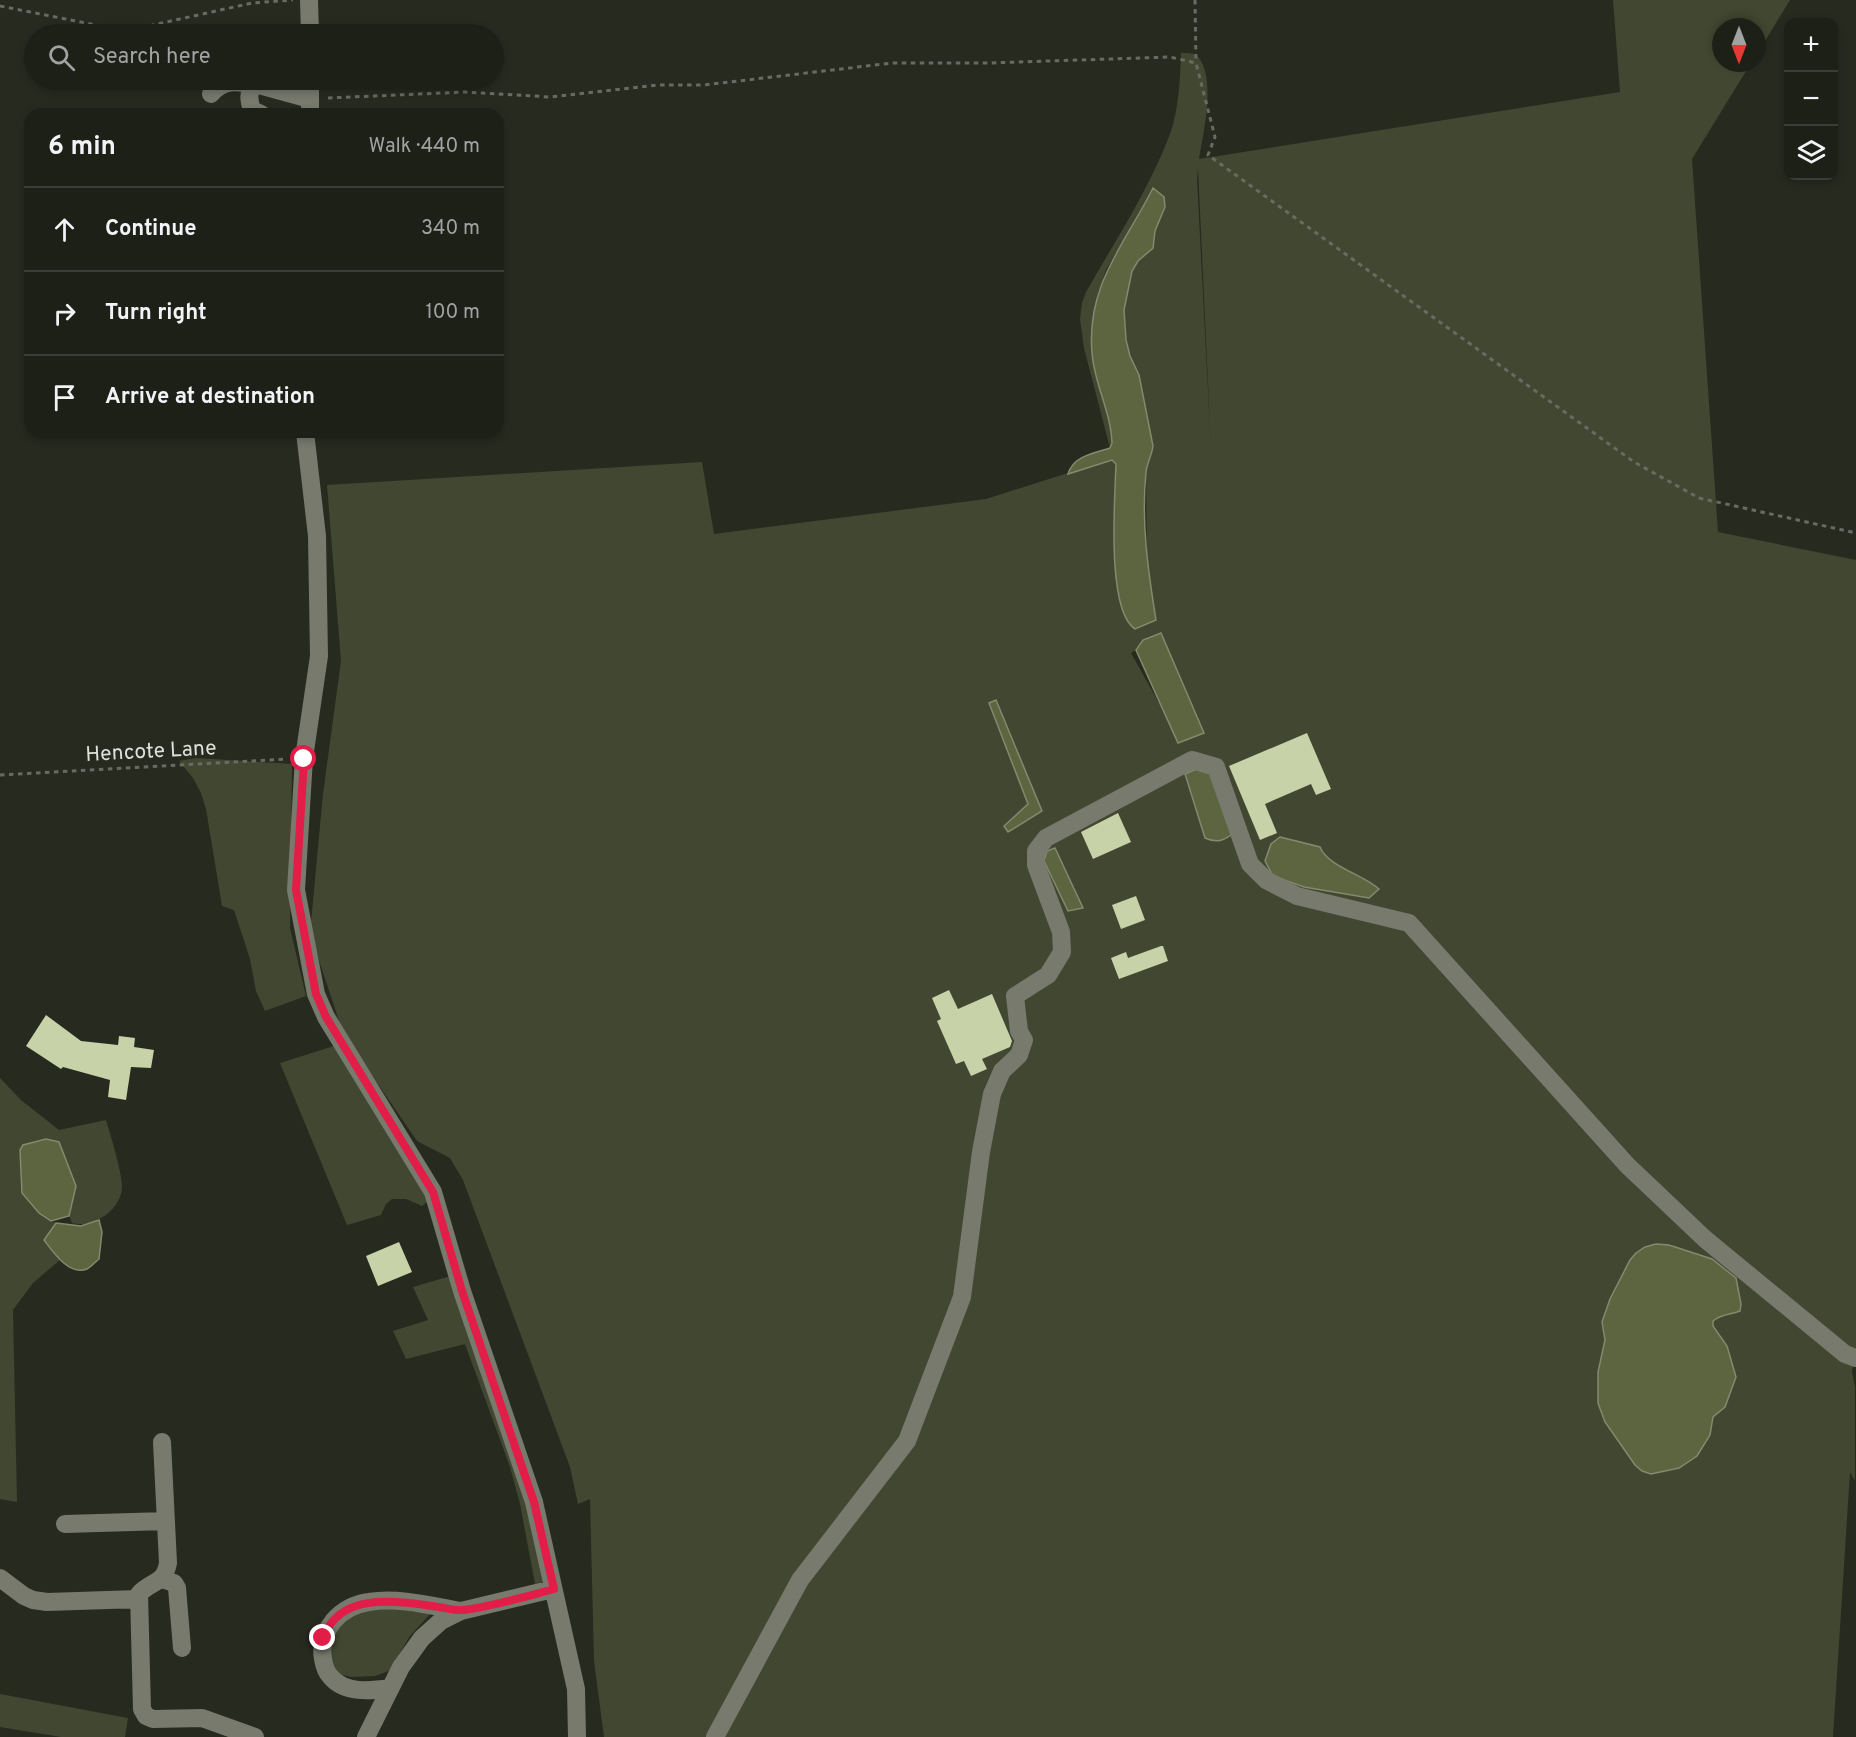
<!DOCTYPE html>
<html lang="en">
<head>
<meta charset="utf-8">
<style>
  body { margin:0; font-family:Overpass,sans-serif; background:#252820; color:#f1f3f6 }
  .controls { position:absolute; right:18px; top:18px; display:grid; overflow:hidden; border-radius:12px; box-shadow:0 3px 9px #0003 }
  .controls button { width:54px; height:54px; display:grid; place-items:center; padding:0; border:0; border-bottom:2px solid #3b3e36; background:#1d2017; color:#f1f3f6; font:30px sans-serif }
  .compass { position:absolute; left:1712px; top:18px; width:54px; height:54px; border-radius:50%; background:#1d2017; box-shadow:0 3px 9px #0003; rotate:180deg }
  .stop { position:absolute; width:18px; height:18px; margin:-14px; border:4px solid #e11d48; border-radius:50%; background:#fff }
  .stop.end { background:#e11d48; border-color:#fff; box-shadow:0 2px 6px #0008 }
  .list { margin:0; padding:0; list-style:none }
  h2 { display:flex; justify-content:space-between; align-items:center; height:78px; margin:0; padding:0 24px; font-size:26px }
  h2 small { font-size:20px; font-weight:400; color:#a0a3a1 }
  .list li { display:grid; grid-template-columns:39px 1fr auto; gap:18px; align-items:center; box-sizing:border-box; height:84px; padding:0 24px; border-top:2px solid #3b3e36 }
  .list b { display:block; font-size:22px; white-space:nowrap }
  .list em { font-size:20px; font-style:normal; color:#a0a3a1 }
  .icon { flex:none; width:33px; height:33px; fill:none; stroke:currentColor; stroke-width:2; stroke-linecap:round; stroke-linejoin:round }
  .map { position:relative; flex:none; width:1856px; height:1737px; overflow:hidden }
  .search { position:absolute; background:#1d2017; box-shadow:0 3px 9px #0003; left:24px; top:24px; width:480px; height:66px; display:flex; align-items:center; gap:15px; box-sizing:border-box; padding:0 21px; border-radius:33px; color:#a0a3a1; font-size:22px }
  .panel { position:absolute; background:#1d2017; box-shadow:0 3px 9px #0003; left:24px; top:108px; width:480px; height:330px; border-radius:18px }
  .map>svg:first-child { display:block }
  .green { fill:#424732; fill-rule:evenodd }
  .water { fill:#5c6540; stroke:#838a6e; stroke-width:1.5 }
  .building { fill:#c8d2a9 }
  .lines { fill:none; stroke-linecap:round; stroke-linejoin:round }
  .path { stroke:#696b62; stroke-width:3; stroke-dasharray:4.5 4.5; stroke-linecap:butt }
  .minor { stroke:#777a6d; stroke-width:18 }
  .route { stroke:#e11d48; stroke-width:8 }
  .labels { text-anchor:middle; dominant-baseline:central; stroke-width:6; stroke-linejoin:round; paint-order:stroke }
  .street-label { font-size:21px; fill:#dfe1da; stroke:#272a1f }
</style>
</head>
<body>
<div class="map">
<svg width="1856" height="1737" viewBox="0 0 1856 1737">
  <rect width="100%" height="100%" fill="#272a1f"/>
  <path class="green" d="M1613,0H1790L1757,54V27H1721V63H1751L1692,159L1718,532L1856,560V1353L1852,1371L1855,1387V1481L1850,1472L1833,1737H604L594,1661L590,1499L578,1504L570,1467L463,1180L450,1158L417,1141L343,1033L310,933L323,794L341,661L327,485L702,462L714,534L986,499L1112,459L1116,464L1114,533L1116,579L1147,565L1146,470L1152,453L1153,446L1139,375L1130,356L1126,340L1124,310L1132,271L1138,261L1153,248L1155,231L1165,207L1153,188L1106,270L1096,299L1092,354L1112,436L1110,448L1084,348L1080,319L1082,303L1086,292C1115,241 1149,190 1170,134C1179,108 1180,80 1181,53C1188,53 1194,52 1199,58C1216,81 1203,134 1199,159L1620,92ZM1198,168L1211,448L1197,179ZM1143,640L1181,742L1131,653L1136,650Z
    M196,758L292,764L290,928L306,996L265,1011L256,991L250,959L234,910L222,906L206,809L201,793L193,778L179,761Z
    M334,1046L425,1196L427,1202L422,1206L406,1199H392L386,1204L381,1215L347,1225L280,1063Z
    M0,1078L21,1100L59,1130L106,1120C111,1137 121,1169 122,1185C123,1209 93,1229 72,1223L69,1216L76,1186L46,1139L23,1145L51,1221L56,1223L44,1240L60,1260L33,1283L13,1310L17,1502L0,1499Z
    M454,1275L550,1581L535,1584L520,1504L510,1467L465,1344L406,1359L393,1331L428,1320L413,1287Z
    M443,1600L410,1636L389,1671L375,1676L351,1677L340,1674L334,1669L327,1647L339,1608Z
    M0,1694L128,1718L125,1737H61L0,1727Z"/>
  <path class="water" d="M1153,188L1164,197L1165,207L1155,231L1153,248L1138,261L1132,271L1124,310L1126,340L1130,356L1139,375L1153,446C1152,455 1147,463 1146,472C1141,522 1148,571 1156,620L1135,629C1106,610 1115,497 1116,464L1112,460L1068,474C1073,456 1094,453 1110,448L1112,443C1111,412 1094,383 1092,353C1086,285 1125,244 1153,188Z
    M1161,633L1204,733L1178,743L1136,650L1143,640Z
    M996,700L1042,811L1008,832L1004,826L1028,804L989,703Z
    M1201,767L1211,772L1235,832C1225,840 1218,844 1205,838L1185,774Z
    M1280,837L1320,847C1328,867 1363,874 1379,889L1369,898L1304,887L1273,876L1265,861L1271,844Z
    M1055,848L1083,908L1068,911L1044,861L1047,851Z
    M46,1139L59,1142L76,1186L69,1216L51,1221L39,1213L22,1193L20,1150L23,1145Z
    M99,1220L102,1232L99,1259C95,1262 91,1267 87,1269C69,1276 53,1252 44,1240L56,1223L81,1226Z
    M1656,1244L1669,1245L1712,1259L1736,1278L1741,1304L1740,1311C1730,1315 1721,1314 1713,1321V1326L1727,1346L1736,1377L1725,1407L1713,1417L1710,1435L1697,1456L1679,1468L1651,1474L1642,1471L1635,1465L1605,1422L1598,1403V1372L1605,1340L1602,1322L1610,1299L1630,1260L1636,1253L1645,1247Z"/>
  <path class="building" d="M1307,733L1331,789L1316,795L1311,784L1265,804L1277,833L1260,840L1229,766Z
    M1118,813L1131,842L1093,859L1081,832Z
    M1136,896L1145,920L1121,929L1112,905Z
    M1161,946H1163L1168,961L1119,979L1111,958L1126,952L1128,958Z
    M949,990L958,1009L992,994L1012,1041L1010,1047L982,1059L987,1069L971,1076L964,1061L956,1064L937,1021L941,1019L932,998Z
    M46,1015L81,1041L118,1045L119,1036L135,1038L134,1047L154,1050L151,1068L131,1067L126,1100L108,1097L110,1080L63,1067L61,1069L26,1046Z
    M399,1242L412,1272L378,1286L366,1256Z"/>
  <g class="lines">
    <path class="path" d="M1195,0L1196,63
      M0,6L126,31L252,3L293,0
      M328,98L465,92L550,97L658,85H704L892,63H989L1170,57L1196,63L1215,137L1208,155L1634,462L1699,498L1856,533
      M0,775L287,759"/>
    <path class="minor" d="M309,0L310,34
      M211,94C222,81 236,80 252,85
      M261,114L252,110C249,101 248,94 252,85H259L310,99
      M310,114V80
      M305,432L317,536L319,656L304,758L296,890L316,994L326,1017L433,1192L462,1291L534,1502L576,1689L577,1737
      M162,1442L168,1563C164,1585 152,1580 139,1594L142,1709L146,1716L153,1719L202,1718L255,1737
      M65,1524L166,1521
      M0,1578L24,1596L33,1600L47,1602L138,1599
      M162,1579L174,1583L177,1588L182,1648
      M390,1688C371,1691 344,1694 330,1676C326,1672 324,1665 323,1659C318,1630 340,1606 369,1602C399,1597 432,1606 461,1611
      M366,1737L401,1667L422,1638L441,1621L461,1611L553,1589
      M715,1737L800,1580L907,1441L962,1297L981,1152L992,1094L1002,1071L1019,1055L1024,1040L1019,1031L1015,996L1048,975L1062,952L1061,932L1036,865V851L1046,838L1192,760L1216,767L1250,864L1266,880L1297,896L1409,923L1627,1165L1705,1239L1845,1354L1856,1358"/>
  </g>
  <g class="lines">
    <path class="route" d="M304,759L296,890L316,994L326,1017L433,1192L462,1291L534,1502L554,1589C524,1597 494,1606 464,1610C454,1611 442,1607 432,1606C394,1600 339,1593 323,1638"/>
  </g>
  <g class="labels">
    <g class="street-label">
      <text transform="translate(151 752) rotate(-3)">Hencote Lane</text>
    </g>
  </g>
</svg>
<div class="controls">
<button>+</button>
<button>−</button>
<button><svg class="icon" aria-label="layers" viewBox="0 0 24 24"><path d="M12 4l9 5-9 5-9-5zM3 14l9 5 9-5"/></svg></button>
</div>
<svg class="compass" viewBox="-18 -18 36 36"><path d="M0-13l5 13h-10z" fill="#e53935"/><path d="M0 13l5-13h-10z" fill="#a0a3a1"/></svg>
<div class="stop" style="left:304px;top:759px"></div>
<div class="stop end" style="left:323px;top:1638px"></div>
<div class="search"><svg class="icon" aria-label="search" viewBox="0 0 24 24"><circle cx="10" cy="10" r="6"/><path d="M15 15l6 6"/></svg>Search here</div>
<section class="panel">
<h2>6 min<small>Walk · 440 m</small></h2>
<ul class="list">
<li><svg class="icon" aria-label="ahead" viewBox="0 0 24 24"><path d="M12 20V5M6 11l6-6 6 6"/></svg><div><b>Continue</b></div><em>340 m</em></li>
<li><svg class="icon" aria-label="right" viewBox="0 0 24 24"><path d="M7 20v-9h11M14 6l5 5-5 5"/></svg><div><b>Turn right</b></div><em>100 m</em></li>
<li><svg class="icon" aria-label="arrive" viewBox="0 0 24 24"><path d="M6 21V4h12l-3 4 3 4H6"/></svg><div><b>Arrive at destination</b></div></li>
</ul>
</section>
</div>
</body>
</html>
